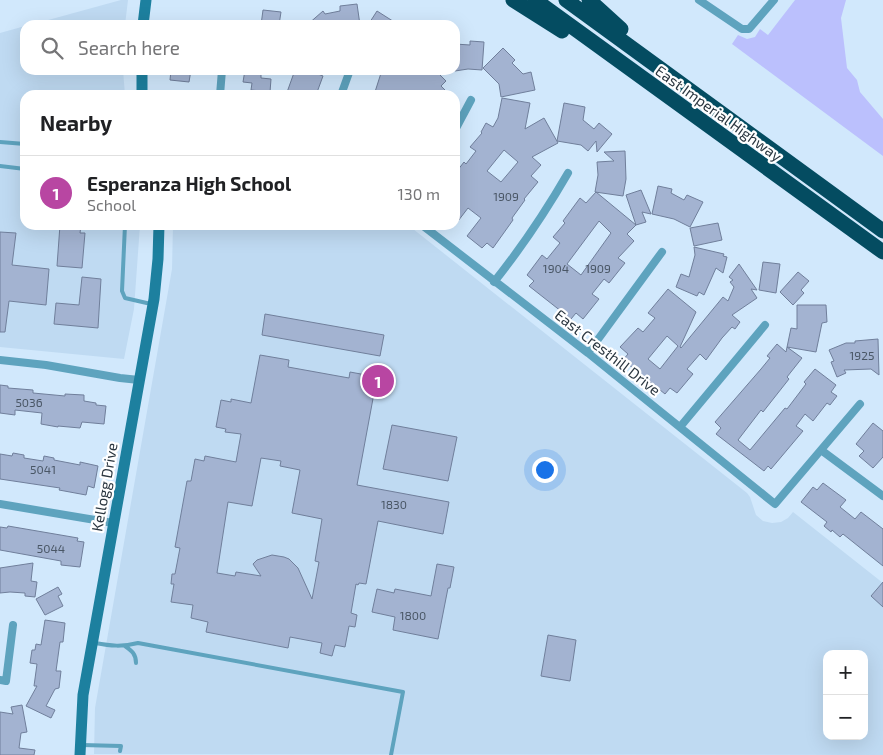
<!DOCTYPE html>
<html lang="en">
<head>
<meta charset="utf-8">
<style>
  body { margin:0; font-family:"Exo 2",sans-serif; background:#f2f2f2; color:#202124 }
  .controls { position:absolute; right:15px; bottom:15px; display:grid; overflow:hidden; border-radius:10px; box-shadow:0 5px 20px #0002 }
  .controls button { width:45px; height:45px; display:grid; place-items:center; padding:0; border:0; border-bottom:1px solid #e0e0e0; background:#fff; color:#202124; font:25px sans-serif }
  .you { position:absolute; left:544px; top:469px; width:18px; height:18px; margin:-12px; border:4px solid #fff; border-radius:50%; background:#1a73e8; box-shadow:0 0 0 8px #1a73e833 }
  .badge { display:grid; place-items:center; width:32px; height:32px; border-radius:50%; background:#b846a2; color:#fff; font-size:16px; font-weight:700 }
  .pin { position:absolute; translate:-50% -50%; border:2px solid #fff; box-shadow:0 1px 5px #0006 }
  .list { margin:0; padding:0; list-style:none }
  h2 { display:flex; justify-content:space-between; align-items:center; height:65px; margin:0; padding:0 20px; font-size:21px }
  h2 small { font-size:16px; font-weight:400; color:#757577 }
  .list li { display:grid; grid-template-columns:32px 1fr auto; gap:15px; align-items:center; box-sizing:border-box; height:75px; padding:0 20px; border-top:1px solid #e0e0e0 }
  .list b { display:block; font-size:19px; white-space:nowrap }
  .list p { margin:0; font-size:16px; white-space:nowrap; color:#757577 }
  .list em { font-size:16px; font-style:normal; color:#757577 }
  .icon { flex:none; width:28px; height:28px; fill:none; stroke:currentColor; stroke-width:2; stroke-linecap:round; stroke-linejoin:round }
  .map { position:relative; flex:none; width:883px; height:755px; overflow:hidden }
  .search { position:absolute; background:#fff; box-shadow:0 5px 20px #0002; left:20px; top:20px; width:440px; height:55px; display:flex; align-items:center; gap:12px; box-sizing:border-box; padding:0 18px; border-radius:15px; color:#757577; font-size:19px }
  .panel { position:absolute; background:#fff; box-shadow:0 5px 20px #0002; left:20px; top:90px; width:440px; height:140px; border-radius:15px }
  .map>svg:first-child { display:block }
  .built { fill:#bfdaf2; fill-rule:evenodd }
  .green { fill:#bbc0fd }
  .building { fill:#a3b3d1; stroke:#707f9b; fill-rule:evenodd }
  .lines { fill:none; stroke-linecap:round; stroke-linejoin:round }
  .service { stroke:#5ea3be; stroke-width:4 }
  .minor { stroke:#5ea3be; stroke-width:8 }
  .secondary { stroke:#1d809f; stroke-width:11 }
  .motorway { stroke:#044c61; stroke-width:15 }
  .labels { text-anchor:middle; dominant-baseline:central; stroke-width:4.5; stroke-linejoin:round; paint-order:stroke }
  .number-label { font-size:12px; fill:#495665 }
  .street-label { font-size:15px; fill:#2b3741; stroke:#fff }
</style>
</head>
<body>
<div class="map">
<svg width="883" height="755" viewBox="0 0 883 755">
  <rect width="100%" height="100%" fill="#d1e8fc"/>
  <path class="built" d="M121,0H128L125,25H30Z
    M25,26V70H123L125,95H25V225H140L134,309L124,359L0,347V33Z
    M173,225H408L747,493L750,497L756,515L763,521L772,523L781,522L788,518L793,512L883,583V755L94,754L95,708L172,269ZM827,654H864V736H827Z"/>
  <path class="green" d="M795,0H846L841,18L847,68L857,80L860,92L883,119V156L732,44L738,35L747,39L755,37L760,29L768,35Z"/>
  <path class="building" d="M357,4L360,25H307L323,11L325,14L340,11V6Z
    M263,10L281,12L279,25H261Z
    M377,11L399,25H368Z
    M470,41L484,42L482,70L468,69L455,71V44L470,45Z
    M503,48L515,60L512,63L523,74L531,72L535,90L501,97L499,84L483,68Z
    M171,70H191L189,82L170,80Z
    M245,70L261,72V78L271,79L270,92L251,90L252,83L243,82Z
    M295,70H320L318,74L323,76L316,95H286Z
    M382,70L391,73V70H407L421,74L425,70H435L446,81L441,86L445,90L440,95H374Z
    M502,98L530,103L525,129L544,118L558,143L532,157L541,165L531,176L538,182L524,199L525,200L512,218L513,220L493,248L487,243L482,248L467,236L481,218L468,208L455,225V177L459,172L457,171L464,162L466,164L476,151L470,147L482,133L481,132L486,123L493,127L498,118ZM504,150L518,162L501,182L487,171Z
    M564,103L585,107L583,120L594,129L599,123L612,134L597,152L596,141L588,151L581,145L557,141Z
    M625,151L626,179L623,196L595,192L598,175L597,162L614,161L604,152Z
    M658,186L672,189L671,193L684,200L687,195L703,202L690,227L674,219L652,214Z
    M641,190L651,214L642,212L646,222L636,225L627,234L634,241L618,258L625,263L609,283L604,279L592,294L599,299L583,319L576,313L571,319L529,286L534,281L527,275L542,255L547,259L560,243L553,237L565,223L563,221L580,198L586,203L596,192L636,225L626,195ZM599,221L611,233L581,275L567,264Z
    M718,223L722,240L694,246L690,228Z
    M60,225H81L80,233H85L82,268L57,266Z
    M0,232L16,233L12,265L49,269L46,305L9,301L5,332H0Z
    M694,247L724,254L723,256L727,257L723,273L716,268L704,295L699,292L697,296L676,287L681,274L689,277L695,255Z
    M763,262L780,264L776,293L759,290Z
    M739,264L757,290L751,289L757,298L732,315L740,322L735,329L732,327L722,338L706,360L700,354L687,369L693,374L677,393L670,388L665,394L623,360L628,354L620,347L638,328L643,332L655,318L648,313L668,289L696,312L680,347L681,348L723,297L728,301L734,287L730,282L733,280L729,277ZM667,336L678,346L660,369L648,359Z
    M798,272L809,281L801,290L804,293L793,305L780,292Z
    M82,277L101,279L98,328L54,324L56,303L79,305Z
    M797,305H826L827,322L822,323L816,352L787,347L802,358L787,377L789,379L774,398L763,412L761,410L738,440L750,450L785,408L787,409L806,384L804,382L815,369L836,385L831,392L837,396L830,405L827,403L813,421L805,414L796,426L803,431L771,469L768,466L764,471L716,434L721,428L715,422L761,369L770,358L767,356L777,344L786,352L791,328L797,329Z
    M265,314L384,335L380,356L262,335Z
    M878,339L879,375L871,369L844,370L846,373L837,377L831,362L834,361L829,350L846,343H855V341Z
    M260,355L289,360L288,367L349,378L350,372L377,377L357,485L449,502L443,534L378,521L366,584L359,583L358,585L356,584L351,613L357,615L355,627L349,626L345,647L335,645L332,656L320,653L322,643L290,637L288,648L206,632L208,622L191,618L193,605L171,602L174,584H171L172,574H175L180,548L175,547L187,481H191L195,459L204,461L205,456L236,462L241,434L225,432L226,429L216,427L221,400L231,402V399L251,403ZM261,458L281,461L280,466L300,470L292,513L322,519L315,561L319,562L312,599L298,568L289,559L284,557L272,555L257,560L253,564L261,576L236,572L235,576L217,573L228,502L252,506Z
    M0,385L8,386V388L33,390V393L65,396V394L84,395V401L96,403V405L106,406L104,424L82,422L80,428L58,426V427L41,424L42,413L15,410V415L0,413Z
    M873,423L883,431V457L873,468L859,456L864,451L856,444Z
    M392,425L457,437L448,481L383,469Z
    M13,453L24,455V458L43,461L44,456L54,458V460L80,465V462L98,466L94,488L88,486L86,495L59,490L60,488L0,479V454L12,456Z
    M823,483L846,500L840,507L855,519L861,512L883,529V566L843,534L840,537L832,530L831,532L824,526L827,522L801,502L813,487L817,490Z
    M8,526L78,538L77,541L84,542L80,567L61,565V561L0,550V527L7,528Z
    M33,563L31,581L37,582L35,597L25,596V593L10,592L0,593V568Z
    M437,564L454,567L450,588H448L438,639L393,630L395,617L372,612L377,589L394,593L395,589L431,596Z
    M883,582V607L871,596Z
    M58,587L62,594L58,596L63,606L45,615L36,599Z
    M45,620L65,623L63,642H60L56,671H61L59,688L55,689L46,706L55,710L51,718L26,706L37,686H34L37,664L30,663L32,650H35L36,644L41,645Z
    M548,635L576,640L570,681L541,676Z
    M22,705L27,732L21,733L19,748L35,750L34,755H0V712L13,714L11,707Z"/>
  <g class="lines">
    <path class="service" d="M0,142L25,144
      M0,166L25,169
      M125,225L122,291L125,298L151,304
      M95,643C111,646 122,647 138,643L403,692L391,755
      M125,646C132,651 136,654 136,663
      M82,745L121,746L120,751"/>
    <path class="minor" d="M699,0L742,29H749L774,0
      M221,25V24
      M220,95L222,70
      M341,95L350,70
      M455,130L471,100
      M422,225L588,353L775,504L860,404
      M494,282C522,247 546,211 568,173
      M588,353L662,252
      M0,360L46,365L120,378L139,380
      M680,427L765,325
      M821,450L883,496
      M0,504L113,523
      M0,680L6,681L13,625"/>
    <path class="secondary" d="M143,25L146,0
      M142,70V95
      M80,755L83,695L154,299L158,259L159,225"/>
    <path class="motorway" d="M513,0L562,31
      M535,0L883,252
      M566,0L883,231
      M589,0L621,29"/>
  </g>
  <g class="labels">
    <g class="number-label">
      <text x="506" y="196">1909</text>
      <text x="556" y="268">1904</text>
      <text x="598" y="268">1909</text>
      <text x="862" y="355">1925</text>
      <text x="29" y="402">5036</text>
      <text x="43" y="469">5041</text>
      <text x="394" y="504">1830</text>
      <text x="51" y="548">5044</text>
      <text x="413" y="615">1800</text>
    </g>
    <g class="street-label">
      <text transform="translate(719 113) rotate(36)">East Imperial Highway</text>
      <text transform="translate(608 352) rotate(38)">East Cresthill Drive</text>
      <text transform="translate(104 487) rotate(-80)">Kellogg Drive</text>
    </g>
  </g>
</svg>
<div class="controls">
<button>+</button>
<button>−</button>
</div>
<div class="you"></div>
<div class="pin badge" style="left:378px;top:381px">1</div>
<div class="search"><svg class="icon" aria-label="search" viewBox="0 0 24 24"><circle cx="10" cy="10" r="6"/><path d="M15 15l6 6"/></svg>Search here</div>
<section class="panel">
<h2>Nearby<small></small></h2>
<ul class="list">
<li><span class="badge">1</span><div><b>Esperanza High School</b><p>School</p></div><em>130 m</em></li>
</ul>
</section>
</div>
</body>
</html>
